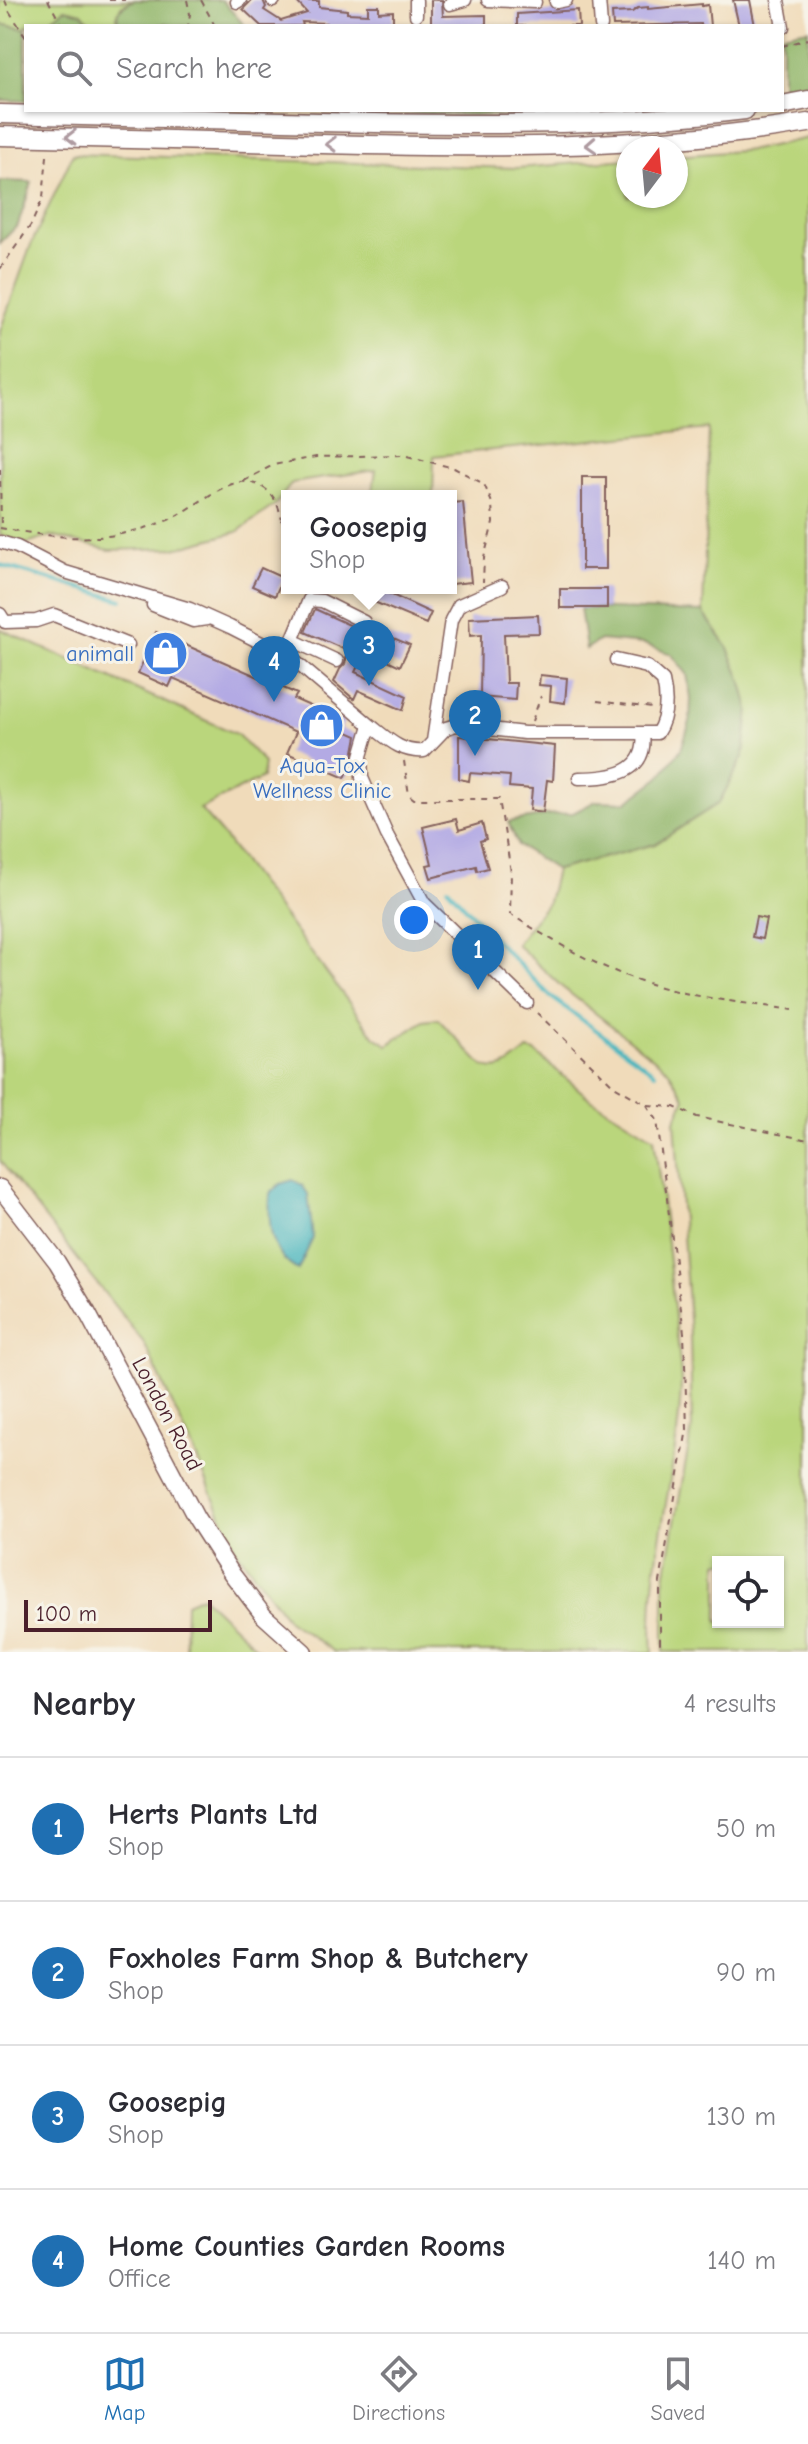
<!DOCTYPE html>
<html lang="en">
<head>
<meta charset="utf-8">
<style>
  body { margin:0; font-family:"Comic Neue",sans-serif; background:#f7f7f7; color:#2b2b33 }
  .controls { position:absolute; right:24px; bottom:24px; display:grid; overflow:hidden; border-radius:0px; box-shadow:0 2px 6px #0004 }
  .controls button { width:72px; height:72px; display:grid; place-items:center; padding:0; border:0; border-bottom:2px solid #e1e1e2; background:#fff; color:#2b2b33; font:40px sans-serif }
  .compass { position:absolute; left:616px; top:136px; width:72px; height:72px; border-radius:50%; background:#fff; box-shadow:0 2px 6px #0004; rotate:16deg }
  .scale { position:absolute; left:24px; bottom:20px; width:188px; box-sizing:border-box; padding-left:8px; border:4px solid #4a1f2b; border-top:0; font-size:22px; line-height:28px; white-space:nowrap; color:#4a1f2b; -webkit-text-stroke:6px #f7f3e8; paint-order:stroke }
  .you { position:absolute; left:414px; top:920px; width:28px; height:28px; margin:-20px; border:6px solid #fff; border-radius:50%; background:#1a73e8; box-shadow:0 0 0 12px #1a73e833 }
  .badge { display:grid; place-items:center; width:52px; height:52px; border-radius:50%; background:#1f6fb2; color:#fff; font-size:26px; font-weight:700 }
  .pin { position:absolute; translate:-50% -66px; filter:drop-shadow(0 2px 4px #0008) }
  .pin::after { content:''; position:absolute; top:42px; width:28px; height:24px; background:inherit; clip-path:polygon(0 0,100% 0,50% 100%) }
  .popup { position:absolute; left:281px; top:490px; width:176px; height:104px; box-sizing:border-box; display:grid; place-content:center; border-radius:0px; background:#fff; filter:drop-shadow(0 2px 6px #0005); font-size:26px; white-space:nowrap; color:#7c7c81 }
  .popup b { font-size:30px; color:#2b2b33 }
  .popup::after { content:''; position:absolute; left:50%; top:100%; margin-left:-16px; border:16px solid transparent; border-top-color:#fff }
  .list { margin:0; padding:0; list-style:none }
  h2 { display:flex; justify-content:space-between; align-items:center; height:104px; margin:0; padding:0 32px; font-size:34px }
  h2 small { font-size:26px; font-weight:400; color:#7c7c81 }
  .list li { display:grid; grid-template-columns:52px 1fr auto; gap:24px; align-items:center; box-sizing:border-box; height:144px; padding:0 32px; border-top:2px solid #e1e1e2 }
  .list b { display:block; font-size:30px; white-space:nowrap }
  .list p { margin:0; font-size:26px; white-space:nowrap; color:#7c7c81 }
  .list em { font-size:26px; font-style:normal; color:#7c7c81 }
  .icon { flex:none; width:44px; height:44px; fill:none; stroke:currentColor; stroke-width:2; stroke-linecap:round; stroke-linejoin:round }
  .map { position:relative; flex:none; width:808px; height:1652px; overflow:hidden }
  .search { position:absolute; background:#fff; box-shadow:0 2px 6px #0004; left:24px; right:24px; top:24px; height:88px; display:flex; align-items:center; gap:20px; box-sizing:border-box; padding:0 28px; border-radius:0px; color:#7c7c81; font-size:30px }
  .sheet { height:680px; background:#fff }
  nav { display:flex; justify-content:space-around; align-items:center; box-sizing:border-box; height:112px; border-top:2px solid #e1e1e2; background:#fff; font-size:22px; color:#7c7c81 }
  nav a { display:grid; justify-items:center; gap:4px }
  nav .on { color:#1f6fb2 }
  .map>svg:first-child { display:block }
  .green { fill:#bad67c; stroke:#827a54; stroke-width:2; fill-rule:evenodd }
  .forest { fill:#93b76c; stroke:#6e6b4c; stroke-width:2 }
  .water { fill:#46b5be; stroke:#486a74; stroke-width:2 }
  .lines { fill:none; stroke-linecap:round; stroke-linejoin:round }
  .stream { stroke:#46b5be; stroke-width:4 }
  .building { fill:#b3aae4 }
  .minor-casing { stroke:#84615d; stroke-width:15 }
  .major-casing { stroke:#84615d; stroke-width:19 }
  .highway-casing { stroke:#84615d; stroke-width:21 }
  .path { stroke:#84615d; stroke-width:2; stroke-dasharray:6 6; stroke-linecap:butt }
  .minor { stroke:#fff; stroke-width:12 }
  .major { stroke:#fff; stroke-width:16 }
  .highway { stroke:#fff; stroke-width:18 }
  .oneway { stroke:#ae9aa0 }
  .labels { text-anchor:middle; dominant-baseline:central; stroke-width:6; stroke-linejoin:round; paint-order:stroke }
  .shop-label { font-size:22px; fill:#366cbe; stroke:#f7f3e8; text-anchor:end }
  .street-label { font-size:22px; fill:#4a1f2b; stroke:#f7f3e8 }
</style>
</head>
<body>
<div class="map">
<svg width="808" height="1652" viewBox="0 0 808 1652">
  <rect width="100%" height="100%" fill="#f7f3e8"/>
  <filter id="ink" filterUnits="userSpaceOnUse"><feTurbulence type="fractalNoise" baseFrequency=".0125" numOctaves="2"/><feDisplacementMap in="SourceGraphic" scale="16" xChannelSelector="R" yChannelSelector="G"/><feConvolveMatrix kernelMatrix="1 2 1 2 8 2 1 2 1" color-interpolation-filters="sRGB"/></filter>
  <filter id="wash" filterUnits="userSpaceOnUse"><feTurbulence type="fractalNoise" baseFrequency=".006" numOctaves="4" result="noise"/><feDisplacementMap in="SourceGraphic" scale="32" xChannelSelector="R" yChannelSelector="G"/><feGaussianBlur stdDeviation="1.8" result="paint"/><feColorMatrix in="noise" values="0 0 0 0 0 0 0 0 0 0 0 0 0 0 0 0 0 1.4 0 .05"/><feComposite in="paint" operator="in"/></filter>
  <g filter="url(#wash)">
    <rect width="100%" height="100%" fill="#f0dbba"/>
    <path class="green" d="M0,0H134L121,6L117,20L120,26H92L88,19L65,9L42,26H26V29L0,24Z
      M808,138V1652H664V1583L692,1428L690,1334L675,1121L685,1098L668,1070L562,987L516,944L548,902L556,870L655,844L728,648L703,612L709,428L434,456L433,496H372L376,470L292,483L276,504L237,532L177,548L109,550L51,536L27,544L0,535V331L31,245L73,154L517,168L628,159V196H676V156L752,150ZM718,1562H778V1622H718Z
      M0,629L237,734L264,763L262,778L200,809L221,833L375,1037L388,1045L424,1021L438,1019L483,1066C502,1075 514,1060 528,1050L535,1052L589,1098L654,1138C662,1195 668,1251 674,1308C676,1333 681,1360 681,1386C678,1475 646,1563 653,1652H334L288,1620L235,1548L193,1449L144,1343L0,1161Z
      M202,1596L261,1652H185L186,1603Z"/>
    <path class="forest" d="M134,0H222L245,26H173L167,23L158,26H120C112,11 122,6 134,0Z
      M65,9L82,13L92,26H42Z
      M0,24L26,29V101L0,100Z
      M808,29V86L782,90V34Z
      M316,110H624C522,120 418,113 316,110Z
      M0,181L32,182L18,225L0,243Z
      M580,608L703,612L728,648L741,679L749,709L744,755L719,803L655,844L556,870L518,845L508,822L546,815L573,813L596,801L627,802L659,778L681,749L690,722L691,698L687,674L671,654L644,644L600,640L586,649Z"/>
    <path class="water" d="M293,1180L302,1185L308,1194L313,1238L298,1270C269,1255 268,1223 270,1193L280,1184Z"/>
    <g class="lines">
      <path class="stream" d="M0,565L122,600
        M448,888L501,946L551,997L655,1073"/>
    </g>
    <g id="blocks">
      <path class="building" d="M252,0H263L266,7L264,10L281,21L307,13L296,1H319V7L347,10V13L368,14V6H379V12L393,11V26H326V23L302,22L303,26H261L243,9Z
        M431,0H442L443,16L486,15V26H431Z
        M733,0H750L755,26H739Z
        M702,4V6L708,5L710,26H701V24L613,26L612,13L632,12L638,8L648,7V9Z
        M578,10L579,26H517V14Z
        M582,477H606V569H582Z
        M463,502L471,582L451,584V503Z
        M261,568L283,578L275,596L252,586Z
        M341,588H377L431,613L426,624Z
        M560,589H607V608H560Z
        M315,609L360,630L370,628L410,645L400,666L366,650L355,672L407,696L403,710L358,690L354,699L334,682L340,669L345,664L348,651L305,632Z
        M538,615L539,633L504,634L506,683H516L515,700L480,697L481,635L470,636L469,618Z
        M156,632L297,694L294,699L344,721L341,729L357,736L352,762L345,778L287,753L296,732L173,678L169,687L138,673Z
        M540,675L567,678L565,703L550,701L551,686L539,685Z
        M459,736L555,746L553,781L547,780L543,812L530,810L532,789L509,787L510,776L470,773L469,781L459,779Z
        M456,819L459,830L482,823L486,839L480,841L488,868L477,871L476,866L431,878L427,865L432,864L423,827Z
        M756,917L766,919L762,939L752,937Z"/>
    </g>
  </g>
  <g filter="url(#ink)">
    <use href="#blocks" fill-opacity="0" stroke="#84615d" stroke-width="2"/>
    <g class="lines">
      <defs>
        <path id="minor" d="M416,0V15
          M488,0L535,2
          M599,0L601,26
          M778,0L783,27
          M273,1L274,0
          M237,2L240,0
          M556,2L566,0
          M450,4L465,0
          M0,542L17,547L65,572L190,609L230,627L291,658L370,725L361,756L362,778L387,835L424,903L527,1003
          M153,605L193,621L207,619
          M0,614L5,622L36,621L54,615L128,645
          M292,640L337,661
          M286,655L309,600L322,601L364,622
          M370,725C388,739 401,753 424,751L446,728L456,725L524,733H657C667,718 667,698 663,681L647,667L616,660
          M433,741L451,620L459,605L502,586
          M579,778C610,778 648,774 643,734"/>
        <path id="major" d="M0,1188L57,1262L87,1312L196,1518L232,1574L264,1616L304,1652"/>
        <path id="highway" d="M782,105L808,100
          M0,114C107,116 214,119 321,122C463,125 603,127 745,110
          M0,136C107,138 215,141 322,144C485,148 647,150 808,123"/>
      </defs>
      <use href="#minor" class="minor-casing"/>
      <use href="#major" class="major-casing"/>
      <use href="#highway" class="highway-casing"/>
      <path class="path" d="M5,0L9,11L26,37
        M48,0L62,26
        M109,0H125
        M187,0L190,14L188,26
        M201,0L215,26
        M782,46L808,39
        M0,269L31,225L43,198L47,156
        M0,469L1,529
        M244,481L273,465L316,457L403,455L454,468L484,484L492,503L493,523L484,558L483,582
        M0,528C42,535 87,543 129,532C144,529 161,523 175,517C193,508 227,479 246,482C280,486 280,515 287,542
        M597,701L652,708
        M532,721L541,696
        M404,761L409,795L414,799H499L511,872L510,914C556,943 601,970 654,985C699,999 747,1003 793,1010
        M537,1013L614,1086L647,1105L657,1120L684,1333L687,1429L660,1582V1652
        M648,1105L674,1107L697,1117L808,1140"/>
      <use href="#minor" class="minor"/>
      <use href="#major" class="major"/>
      <use href="#highway" class="highway"/>
    </g>
    <defs><path id="oneway-chevron" d="M-2-3.5L2.5 0L-2 3.5" fill="none" stroke-width="1.6" stroke-linecap="round" stroke-linejoin="round" transform="scale(2)"/></defs>
    <g class="oneway">
      <use href="#oneway-chevron" transform="translate(71 137) rotate(-179)"/>
      <use href="#oneway-chevron" transform="translate(331 144) rotate(-179)"/>
      <use href="#oneway-chevron" transform="translate(591 145) rotate(177)"/>
    </g>
  </g>
  <defs>
    <symbol id="shop-disc" viewBox="-11 -11 22 22"><circle r="9.5" fill="#3f7fe0" stroke="#f7f3e8"/><path d="M-5-2.5h2.3a2.7 3.5 0 0 1 5.4 0H5L5.5 6h-11ZM-1.5-2.5h3a1.5 2.3 0 0 0-3 0Z" fill="#fff"/></symbol>
  </defs>
  <g fill-rule="evenodd">
    <use href="#shop-disc" x="140" y="628" width="51" height="51"/>
    <use href="#shop-disc" x="296" y="700" width="51" height="51"/>
  </g>
  <g class="labels">
    <g class="shop-label">
      <text x="134" y="654">animall</text>
      <text x="322" y="766" text-anchor="middle">Aqua-Tox<tspan x="322" dy="25">Wellness Clinic</tspan></text>
    </g>
    <g class="street-label">
      <text transform="translate(167 1414) rotate(62)">London Road</text>
    </g>
  </g>
</svg>
<div class="controls">
<button><svg class="icon" aria-label="locate" viewBox="0 0 24 24"><circle cx="12" cy="12" r="6"/><path d="M12 2v4M12 18v4M2 12h4M18 12h4"/></svg></button>
</div>
<svg class="compass" viewBox="-18 -18 36 36"><path d="M0-13l5 13h-10z" fill="#e53935"/><path d="M0 13l5-13h-10z" fill="#7c7c81"/></svg>
<div class="scale">100 m</div>
<div class="you"></div>
<div class="pin badge" style="left:478px;top:990px">1</div>
<div class="pin badge" style="left:475px;top:756px">2</div>
<div class="pin badge" style="left:369px;top:686px">3</div>
<div class="popup"><b>Goosepig</b>Shop</div>
<div class="pin badge" style="left:274px;top:702px">4</div>
<div class="search"><svg class="icon" aria-label="search" viewBox="0 0 24 24"><circle cx="10" cy="10" r="6"/><path d="M15 15l6 6"/></svg>Search here</div>
</div>
<section class="sheet">
<h2>Nearby<small>4 results</small></h2>
<ul class="list">
<li><span class="badge">1</span><div><b>Herts Plants Ltd</b><p>Shop</p></div><em>50 m</em></li>
<li><span class="badge">2</span><div><b>Foxholes Farm Shop &amp; Butchery</b><p>Shop</p></div><em>90 m</em></li>
<li><span class="badge">3</span><div><b>Goosepig</b><p>Shop</p></div><em>130 m</em></li>
<li><span class="badge">4</span><div><b>Home Counties Garden Rooms</b><p>Office</p></div><em>140 m</em></li>
</ul>
</section>
<nav>
<a class="on"><svg class="icon" aria-label="map" viewBox="0 0 24 24"><path d="M3 6l6-2 6 2 6-2v14l-6 2-6-2-6 2zM9 4v14M15 6v14"/></svg>Map</a>
<a><svg class="icon" aria-label="directions" viewBox="0 0 24 24"><path d="M12 3l9 9-9 9-9-9zM9 14v-3h6M13 9l2 2-2 2"/></svg>Directions</a>
<a><svg class="icon" aria-label="saved" viewBox="0 0 24 24"><path d="M7 4h10v16l-5-4-5 4z"/></svg>Saved</a>
</nav>
</body>
</html>
